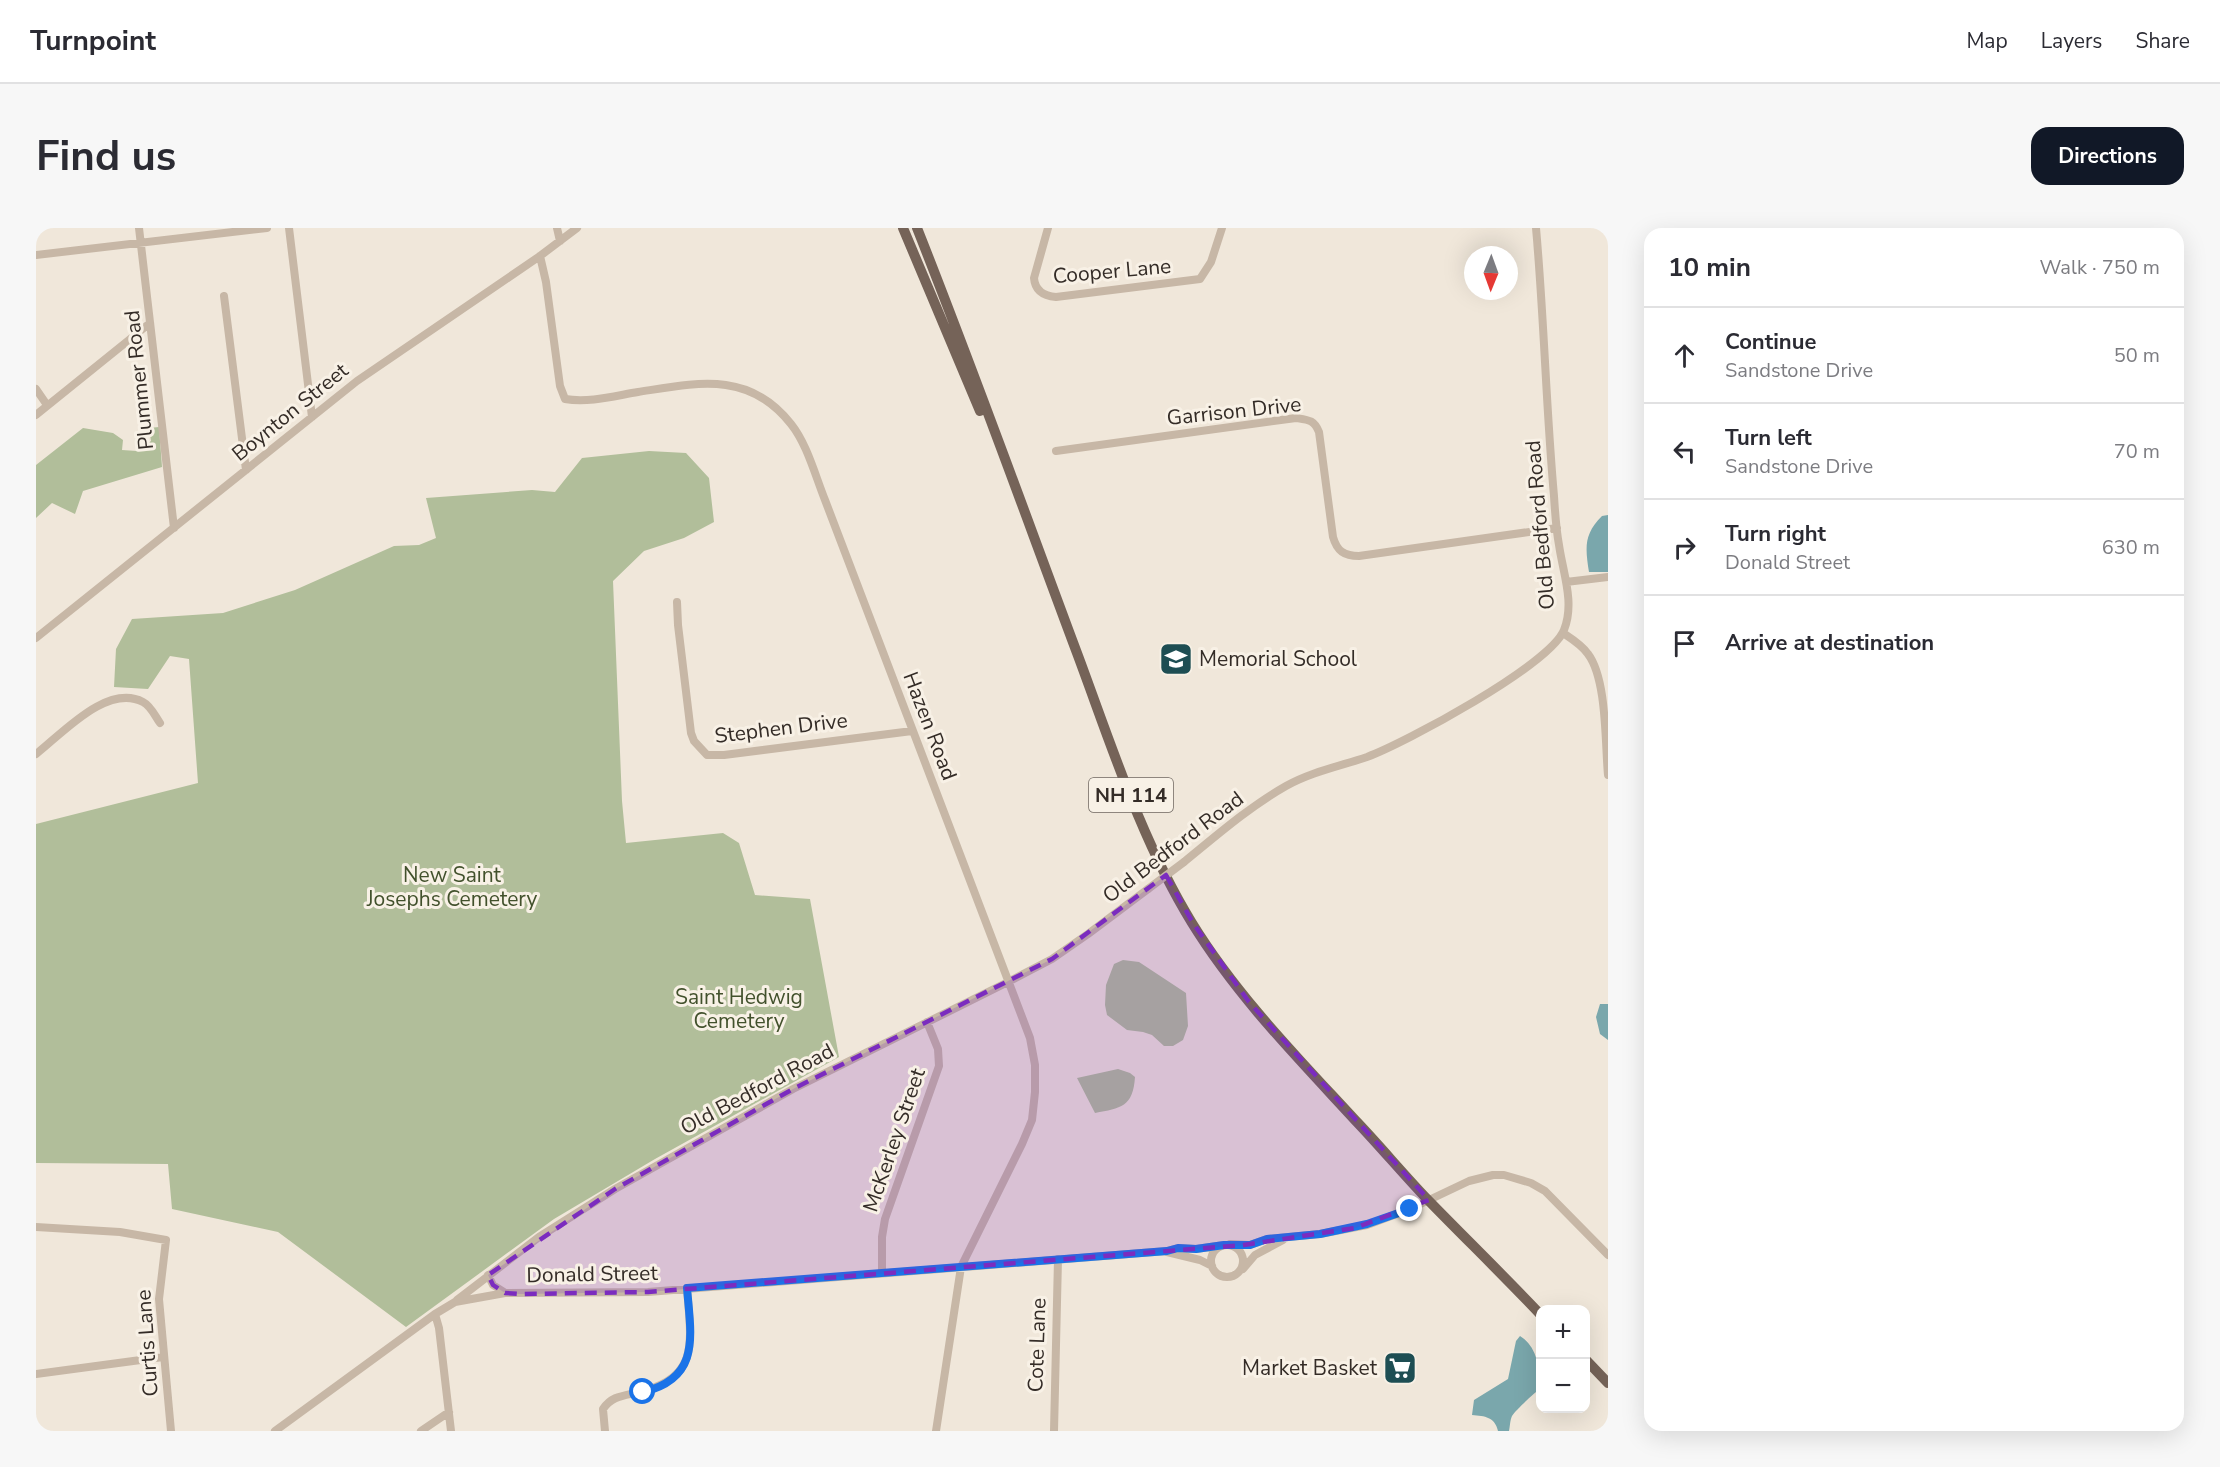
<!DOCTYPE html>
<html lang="en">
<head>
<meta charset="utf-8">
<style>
  body { margin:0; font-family:"Nunito Sans",sans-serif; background:#f7f7f7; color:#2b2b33 }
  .controls { position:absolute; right:18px; bottom:18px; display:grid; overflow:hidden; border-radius:12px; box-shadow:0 6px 24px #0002 }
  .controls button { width:54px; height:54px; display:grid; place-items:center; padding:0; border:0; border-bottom:2px solid #e1e1e2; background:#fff; color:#2b2b33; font:30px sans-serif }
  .compass { position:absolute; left:1428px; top:18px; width:54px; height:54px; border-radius:50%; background:#fff; box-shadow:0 6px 24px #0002; rotate:181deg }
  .stop { position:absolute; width:18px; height:18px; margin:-14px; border:4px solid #1a73e8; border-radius:50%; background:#fff }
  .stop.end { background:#1a73e8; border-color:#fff; box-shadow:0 2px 6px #0008 }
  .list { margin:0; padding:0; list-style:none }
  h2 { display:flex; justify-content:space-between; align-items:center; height:78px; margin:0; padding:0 24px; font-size:26px }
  h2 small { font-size:20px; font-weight:400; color:#7c7c81 }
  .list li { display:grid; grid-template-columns:39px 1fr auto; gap:18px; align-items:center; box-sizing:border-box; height:96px; padding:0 24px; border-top:2px solid #e1e1e2 }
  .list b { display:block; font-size:22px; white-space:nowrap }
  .list p { margin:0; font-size:20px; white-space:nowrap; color:#7c7c81 }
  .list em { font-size:20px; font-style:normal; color:#7c7c81 }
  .icon { flex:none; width:33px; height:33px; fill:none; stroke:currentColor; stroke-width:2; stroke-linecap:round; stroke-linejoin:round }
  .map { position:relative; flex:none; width:1572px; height:1203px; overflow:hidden; border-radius:18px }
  header { display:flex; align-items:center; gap:36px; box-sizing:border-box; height:84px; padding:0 30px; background:#fff; border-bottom:2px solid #e1e1e2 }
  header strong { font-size:28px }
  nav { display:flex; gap:33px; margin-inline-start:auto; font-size:21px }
  .intro { display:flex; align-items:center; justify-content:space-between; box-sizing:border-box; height:144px; padding:0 36px }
  h1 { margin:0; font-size:42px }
  .button { padding:15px 27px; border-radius:18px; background:#111827; color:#fff; font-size:21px; font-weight:700 }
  main { display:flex; gap:36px; padding:0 36px }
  aside { flex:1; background:#fff; border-radius:18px; box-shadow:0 6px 24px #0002 }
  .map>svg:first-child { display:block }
  .green { fill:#b1be9a }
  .water { fill:#7aa7ac }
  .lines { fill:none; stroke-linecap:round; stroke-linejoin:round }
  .minor { stroke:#c7b7a6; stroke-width:8 }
  .major { stroke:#756358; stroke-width:10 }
  .minor-bridge { stroke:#c7b7a6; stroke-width:8 }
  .route { stroke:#1a73e8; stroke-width:8 }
  .marked { fill:#7b2cbf; fill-opacity:0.2; stroke:#7b2cbf; stroke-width:4.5; stroke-dasharray:12 8; stroke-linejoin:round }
  .labels { text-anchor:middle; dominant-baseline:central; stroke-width:6; stroke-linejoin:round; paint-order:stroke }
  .shield { fill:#f8f1e6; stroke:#6f6760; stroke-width:1.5 }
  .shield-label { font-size:20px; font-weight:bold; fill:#342c27 }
  .street-label { font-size:21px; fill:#342c27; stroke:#f8f1e6 }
  .poi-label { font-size:21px; fill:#342c27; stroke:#f8f1e6; text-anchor:start }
  .park-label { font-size:21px; fill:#42512c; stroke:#f8f1e6 }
</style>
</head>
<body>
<header>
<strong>Turnpoint</strong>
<nav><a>Map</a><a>Layers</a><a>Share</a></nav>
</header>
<div class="intro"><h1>Find us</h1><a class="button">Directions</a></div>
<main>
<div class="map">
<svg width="1572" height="1203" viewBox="0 0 1572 1203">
  <rect width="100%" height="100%" fill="#f0e7da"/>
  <path class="green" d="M123,199L126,239L47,263L39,286L16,275L0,290V237L47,200L77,205L87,212L86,222L101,223L115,213L113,200Z
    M613,223L650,225L673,250L678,294L648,310L608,323L577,353L586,573L590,615L687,605L703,615L719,667L774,671L803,829L619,931L518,991L370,1099L242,1004L136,981L132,936L0,935V596L162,555L153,431L134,428L112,461L78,459L80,421L96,391L187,385L259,362L358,318L383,317L400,310L390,270L496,262L519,264L546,230Z
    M1087,732L1103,734L1150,765L1152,798L1147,812L1137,818H1128L1116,807L1107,804L1091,802L1071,787L1069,777L1070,757L1078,736Z
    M1082,841L1094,845L1099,849C1097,879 1085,880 1059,885L1041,850Z"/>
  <path class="water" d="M1572,287V344H1553C1549,319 1548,306 1566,288Z
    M1564,776H1572V812L1564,806L1560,789Z
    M1484,1108C1501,1118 1505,1143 1504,1161C1498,1165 1480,1182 1476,1188C1474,1192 1474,1199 1473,1203H1462C1459,1189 1449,1188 1436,1187L1438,1172L1472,1151L1480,1113Z"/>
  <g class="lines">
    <path class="minor" d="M103,0L138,300
      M253,0L276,189
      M521,0L524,13
      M1012,0L998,50C999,63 1008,68 1020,69L1164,51L1175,34L1186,0
      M0,27L231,0
      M504,28L510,54L524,158L529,171C553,175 578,168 602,164C660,155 713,142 755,196C771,216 779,247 789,272L994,810L999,837V864L996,892L986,916L925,1039L900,1203
      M188,68L210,242
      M0,161L11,177
      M0,187L114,95
      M1020,223L1260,190C1273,192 1278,192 1283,204L1297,309C1301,323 1308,328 1323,328L1521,300
      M1530,354L1572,349
      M641,374L642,397L655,505L658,513L671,527H688L876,503
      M1527,405C1536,411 1546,417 1552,426C1571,451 1569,515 1572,547
      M0,410L321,153L504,28L541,0
      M0,526C26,506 71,455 107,474C115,478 119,488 124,495
      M1148,634C1180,608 1213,579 1250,558C1275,544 1304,538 1331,529C1369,515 1514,437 1528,402C1539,375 1527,345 1523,317C1520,301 1519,284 1518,268C1510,179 1508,89 1500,0
      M0,999L84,1004L130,1012L123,1071L135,1203
      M1194,1016L1214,1017L1231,1011L1284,1006L1331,997L1374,981L1433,953L1457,947H1468L1495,955L1509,963L1572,1027
      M1175 1033a16 16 0 1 1 32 0a16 16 0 1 1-32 0Z
      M1131,1024L1164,1032L1176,1038
      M1207,1041L1219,1027L1247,1012
      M846,1044V1009L849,991L903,838L902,821L891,794
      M452,1047L457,1057L468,1064
      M421,1072L503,1009L579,961L757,861L972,754L1016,731L1052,706L1112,661
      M399,1086L403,1100L415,1203
      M0,1146L127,1129
      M239,1203L399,1086L419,1074L469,1065L612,1064L1131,1023L1142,1020L1160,1021L1188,1017
      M385,1203L413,1184
      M569,1203L567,1181C575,1169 585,1168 599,1165C665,1152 655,1114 651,1060
      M1018,1203L1022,1031"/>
    <path class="major" d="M867,0L944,183
      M881,0C937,141 988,283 1041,425C1075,516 1105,612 1156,695C1201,768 1261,829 1319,892C1344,918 1367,946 1392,972C1429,1010 1467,1047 1504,1086
      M1550,1132L1572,1155"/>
    <path class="minor-bridge" d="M1112,661L1148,634"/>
  </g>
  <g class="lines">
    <path class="route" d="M607,1164C665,1150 655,1108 651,1060L1131,1023L1142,1020L1160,1021L1188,1017H1214L1231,1011L1284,1006L1331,996L1374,981"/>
  </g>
  <path class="marked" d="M1130,647L1157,695L1213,774L1393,972L1319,1000L1208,1017L612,1064L485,1066L469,1065L457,1057L452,1047L579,961L757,861L1016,731Z"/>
  <defs>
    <symbol id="school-square" viewBox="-11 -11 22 22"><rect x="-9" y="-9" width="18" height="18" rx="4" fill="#1e4e53" stroke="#f8f1e6"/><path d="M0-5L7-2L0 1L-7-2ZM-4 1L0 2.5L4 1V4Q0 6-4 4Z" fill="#fff"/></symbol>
    <symbol id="supermarket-square" viewBox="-11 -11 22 22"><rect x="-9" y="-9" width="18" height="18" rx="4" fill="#1e4e53" stroke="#f8f1e6"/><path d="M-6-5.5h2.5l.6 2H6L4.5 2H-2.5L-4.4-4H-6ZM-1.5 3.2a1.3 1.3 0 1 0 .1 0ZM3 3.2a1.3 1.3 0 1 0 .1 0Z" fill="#fff"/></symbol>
  </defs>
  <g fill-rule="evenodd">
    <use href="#school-square" x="1121" y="412" width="38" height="38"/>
    <use href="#supermarket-square" x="1345" y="1121" width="38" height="38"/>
  </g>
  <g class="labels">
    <rect class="shield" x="1053" y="550" width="84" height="34" rx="4.5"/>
    <g class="shield-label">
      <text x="1095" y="567">NH 114</text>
    </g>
    <g class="street-label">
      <text transform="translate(1076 43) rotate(-5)">Cooper Lane</text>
      <text transform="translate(103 152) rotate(-96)">Plummer Road</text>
      <text transform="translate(1198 183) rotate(-6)">Garrison Drive</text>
      <text transform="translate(254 184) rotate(-39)">Boynton Street</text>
      <text transform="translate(1504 297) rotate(-95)">Old Bedford Road</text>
      <text transform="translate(894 498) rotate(69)">Hazen Road</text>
      <text transform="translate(745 500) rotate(-7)">Stephen Drive</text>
      <text transform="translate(1137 619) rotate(-37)">Old Bedford Road</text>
      <text transform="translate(721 861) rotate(-28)">Old Bedford Road</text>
      <text transform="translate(858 912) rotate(-71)">McKerley Street</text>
      <text transform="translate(556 1046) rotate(-1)">Donald Street</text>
      <text transform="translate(111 1115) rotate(-94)">Curtis Lane</text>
      <text transform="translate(1001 1117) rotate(-88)">Cote Lane</text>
    </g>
    <g class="poi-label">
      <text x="1163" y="431">Memorial School</text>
      <text x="1341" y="1140" text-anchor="end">Market Basket</text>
    </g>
    <g class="park-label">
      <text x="416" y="647">New Saint<tspan x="416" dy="24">Josephs Cemetery</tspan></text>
      <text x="703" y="769">Saint Hedwig<tspan x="703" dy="24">Cemetery</tspan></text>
    </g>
  </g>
</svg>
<div class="controls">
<button>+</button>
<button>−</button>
</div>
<svg class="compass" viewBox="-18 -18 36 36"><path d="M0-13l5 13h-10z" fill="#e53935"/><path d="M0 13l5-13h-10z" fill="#7c7c81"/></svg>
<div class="stop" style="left:607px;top:1164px"></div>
<div class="stop end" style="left:1374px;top:981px"></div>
</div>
<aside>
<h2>10 min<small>Walk · 750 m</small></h2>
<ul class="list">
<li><svg class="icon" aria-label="ahead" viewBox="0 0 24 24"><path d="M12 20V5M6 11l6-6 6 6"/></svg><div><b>Continue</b><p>Sandstone Drive</p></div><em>50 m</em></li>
<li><svg class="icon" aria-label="left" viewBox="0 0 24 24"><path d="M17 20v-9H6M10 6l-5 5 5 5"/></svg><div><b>Turn left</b><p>Sandstone Drive</p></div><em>70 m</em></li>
<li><svg class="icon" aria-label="right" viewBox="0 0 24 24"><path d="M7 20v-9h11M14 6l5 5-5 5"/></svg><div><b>Turn right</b><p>Donald Street</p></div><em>630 m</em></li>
<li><svg class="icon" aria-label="arrive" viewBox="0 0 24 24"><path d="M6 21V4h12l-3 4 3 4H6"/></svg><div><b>Arrive at destination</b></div></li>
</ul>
</aside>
</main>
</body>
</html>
